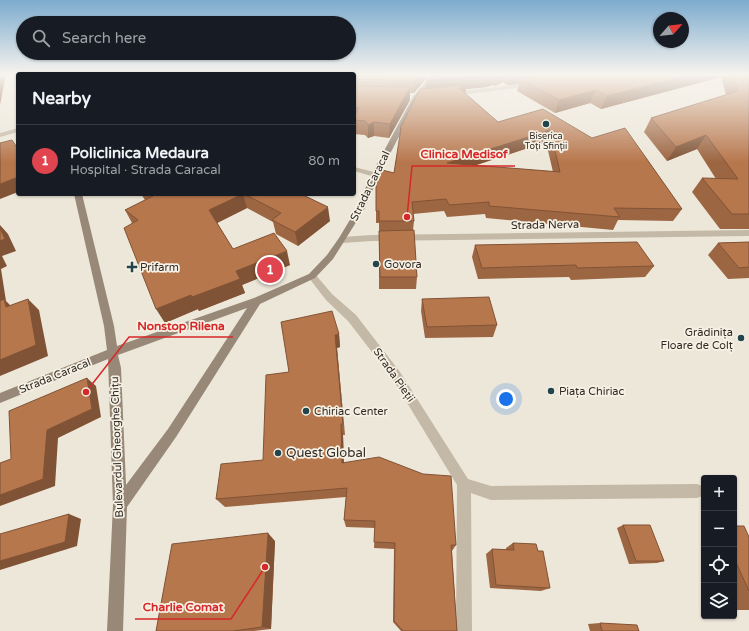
<!DOCTYPE html>
<html lang="en">
<head>
<meta charset="utf-8">
<style>
  body { margin:0; font-family:"Varela Round",sans-serif; background:#242831; color:#f1f3f6 }
  .controls { position:absolute; right:12px; bottom:12px; display:grid; overflow:hidden; border-radius:4px; box-shadow:0 1px 3px #0004 }
  .controls button { width:36px; height:36px; display:grid; place-items:center; padding:0; border:0; border-bottom:1px solid #363941; background:#171b24; color:#f1f3f6; font:20px sans-serif }
  .compass { position:absolute; left:653px; top:12px; width:36px; height:36px; border-radius:50%; background:#171b24; box-shadow:0 1px 3px #0004; rotate:63deg }
  .you { position:absolute; left:506px; top:399px; width:14px; height:14px; margin:-10px; border:3px solid #fff; border-radius:50%; background:#1a73e8; box-shadow:0 0 0 6px #1a73e833 }
  .badge { display:grid; place-items:center; width:26px; height:26px; border-radius:50%; background:#93a4aa; color:#fff; font-size:13px; font-weight:700 }
  .pin { position:absolute; translate:-50% -50%; border:2px solid #fff; box-shadow:0 1px 4px #0006 }
  .list { margin:0; padding:0; list-style:none }
  h2 { display:flex; justify-content:space-between; align-items:center; height:52px; margin:0; padding:0 16px; font-size:17px }
  h2 small { font-size:13px; font-weight:400; color:#9ea1a6 }
  .list li { display:grid; grid-template-columns:26px 1fr auto; gap:12px; align-items:center; box-sizing:border-box; height:72px; padding:0 16px; border-top:1px solid #363941 }
  .list b { display:block; font-size:15px; white-space:nowrap }
  .list p { margin:0; font-size:13px; white-space:nowrap; color:#9ea1a6 }
  .list em { font-size:13px; font-style:normal; color:#9ea1a6 }
  .icon { flex:none; width:22px; height:22px; fill:none; stroke:currentColor; stroke-width:2; stroke-linecap:round; stroke-linejoin:round }
  .map { position:relative; flex:none; width:749px; height:631px; overflow:hidden }
  .search { position:absolute; background:#171b24; box-shadow:0 1px 3px #0004; left:16px; top:16px; width:340px; height:44px; display:flex; align-items:center; gap:10px; box-sizing:border-box; padding:0 14px; border-radius:22px; color:#9ea1a6; font-size:15px }
  .panel { position:absolute; background:#171b24; box-shadow:0 1px 3px #0004; left:16px; top:72px; width:340px; height:124px; border-radius:4px }
  .map>svg:first-child { display:block }
  .lines { fill:none; stroke-linecap:round; stroke-linejoin:round }
  .minor { fill:#c4b8a6; fill-rule:evenodd }
  .secondary { fill:#978878; fill-rule:evenodd }
  .wall { fill:#9d6642; fill-rule:evenodd }
  .shaded-wall { fill:#805336 }
  .building { fill:#b7774d; stroke:#805336; fill-rule:evenodd }
  .poi-dot { fill:#21444d; stroke:#f6f1e4; stroke-width:1.5 }
  .labels { text-anchor:middle; dominant-baseline:central; stroke-width:3.5; stroke-linejoin:round; paint-order:stroke }
  .far-poi-label { font-size:9px; fill:#312b26; stroke:#f6f1e4 }
  .street-label { font-size:11px; fill:#312b26; stroke:#f6f1e4 }
  .poi-label { font-size:11px; fill:#312b26; stroke:#f6f1e4; text-anchor:start }
  .near-poi-label { font-size:13px; fill:#312b26; stroke:#f6f1e4; text-anchor:start }
  .leader { fill:none; stroke:#d62828; stroke-width:1.5 }
  .callout-dot { fill:#d62828; stroke:#f6f1e4; stroke-width:1.5 }
  .callout-label { font-size:12px; text-anchor:middle; font-weight:bold; fill:#d62828; stroke:#f6f1e4; stroke-width:3.5; stroke-linejoin:round; paint-order:stroke }
</style>
</head>
<body>
<div class="map">
<svg width="749" height="631" viewBox="0 0 749 631">
  <rect width="100%" height="100%" fill="#ede7d9"/>
  <g class="lines">
    <path class="minor" d="M531,83L533,84V86L452,96L449,94L452,92Z
      M18,128V132L0,137V133Z
      M354,167L378,173L379,175L375,177L354,171Z
      M749,230V236L372,241L342,243L338,240L342,237L372,235Z
      M312,273L315,274L332,294L356,315L400,372L468,479L491,486L697,484L702,486L704,491L702,496L697,498L491,500L471,493L472,631H456L457,485L392,378L348,321L326,300L309,278L307,276L309,274Z"/>
    <path class="secondary" d="M433,74H439L419,98L379,175L365,208L333,259L315,278L260,304L176,437L127,507L123,631H107L113,505L108,359L0,403V393L107,350L104,326L74,194H82L114,326L117,346L254,298L309,274L327,255L339,238L357,208L371,175L413,97ZM247,308L168,429L126,485L121,368L118,355Z"/>
  </g>
  <path class="wall" d="M82,74H431V75L427,74L426,79L414,93H410V100L389,138L374,136L368,138L365,135L354,134V74Z
    M432,74H749V229H720L692,192L702,178L716,179L697,149L667,161L644,132L651,118L726,95L721,77L601,109L590,103L555,113L517,91L519,84L507,85L503,82L495,86L492,85L487,87L466,89L465,93L498,122L543,109L682,209L673,221L618,220L613,230L486,218L485,214L447,217L444,211L413,214L414,221L413,230L417,277L416,289H379V223H376V174L394,173L400,139V128L426,89L427,80ZM546,142L553,172L474,166Z
    M141,194H301L330,221L298,246L276,234L273,222L247,208L217,223L233,249L290,265L242,285L245,293L199,311L198,309L165,323L132,223L125,210L145,200Z
    M749,242V278L728,279L708,255L718,243Z
    M475,245L654,266L645,277L571,280L569,277L478,279L472,257Z
    M422,299L497,325L493,337L425,338L421,311Z
    M339,334L340,347L337,348L345,435H343L344,463L456,545L452,551L457,631H401L393,622L394,549L374,548L375,528L346,527L344,520L346,497L225,507L216,499L263,460L289,372Z
    M623,525L664,561L657,563L629,564L617,528Z
    M734,526L749,537V610H736L734,605Z
    M275,541L271,629L254,631H156Z
    M513,543L538,551L550,588L541,591L490,588L486,554L492,549L506,550V548Z
    M600,623L639,631H590L588,624Z"/>
  <path class="shaded-wall" d="M0,74H6L0,105Z
    M421,74H427L426,79L414,93L415,81Z
    M490,74H494L492,85L487,87L466,89L465,96L425,93L427,80Z
    M498,74H505L503,82L495,86Z
    M510,74H621L520,78L519,84L507,85Z
    M692,74H723L721,77L601,109L607,96Z
    M410,87V100L389,138L390,124Z
    M596,90L590,103L555,113L559,100Z
    M374,122V136L368,138V125Z
    M550,130L546,142L445,175L447,163Z
    M706,135L697,149L667,161L676,147Z
    M18,177V192L0,199V184Z
    M243,194L247,208L215,224L209,210Z
    M328,207L330,221L298,246L295,232Z
    M0,225L8,234L16,251L2,256L7,266L1,269L6,301L16,311L0,307Z
    M287,251L290,265L242,285L245,293L199,311L198,309L165,323L156,309L236,271Z
    M28,299L39,310L48,356L0,376V360Z
    M339,334L340,347L337,348L345,435L335,335Z
    M87,378L96,386L101,417L58,438L55,486L0,506V495L47,430Z
    M341,424L343,435L344,473L342,463Z
    M69,514L81,519L77,546L0,570V561Z
    M268,533L275,541L271,629L262,627Z"/>
  <path class="building" d="M84,74H421L415,81L354,79V74Z
    M432,74H490L427,80Z
    M562,74H692L607,96L596,90L559,100L520,78Z
    M732,74H749V214H732L702,178L738,179L706,135L676,147L651,118L738,91Z
    M466,85L459,88L498,122L543,109L592,138L625,128L682,209L614,208L620,217L489,206V202L449,205L446,199L412,202L414,221H379V211H376V174L378,169L394,173L401,128H400L420,89ZM550,130L560,172L447,163Z
    M354,86L410,87L390,124L374,122L368,125L365,121L354,120V116L359,108L354,107Z
    M12,140L18,149V177L0,184V143Z
    M150,194H243L209,210L233,249L274,233L287,251L236,271L240,279L192,297L191,295L156,309L124,228L138,220L125,210L153,196Z
    M244,194H301L328,207L295,232L272,220L281,213Z
    M0,228L5,239L0,241Z
    M414,230L417,277H380L379,231Z
    M637,242L654,266L577,268L576,265L482,268L475,245Z
    M749,242V267L739,268L718,243Z
    M489,297L497,325L427,327L422,299Z
    M4,299L6,307L28,299L36,345L0,360V301Z
    M332,311L339,334L335,335L343,424H341L342,463L379,457L423,474L451,476L456,545H451L457,631H403L394,621L395,543L374,542L375,521L344,520L347,488L216,499L221,464L263,460L266,375L289,372L281,322Z
    M87,378L92,409L47,430L43,479L0,495V463L11,459L9,411Z
    M69,514L65,542L0,561V534Z
    M623,525H650L664,561H636Z
    M734,526H744L749,537V591L734,558Z
    M268,533L262,627L233,631H156L172,544Z
    M513,543L536,544L538,551H543L550,588L496,585L492,549L514,550Z
    M600,623L637,625L639,631H602Z"/>
  <linearGradient id="sky" x2="0" y2="1"><stop stop-color="#7cabce"/><stop offset="0.46" stop-color="#f7f4ee"/><stop offset="1" stop-color="#f7f4ee" stop-opacity="0"/></linearGradient>
  <rect width="749" height="162" fill="url(#sky)"/>
  <g class="poi-dot">
    <circle cx="546" cy="124" r="4"/>
    <circle cx="376" cy="264" r="4"/>
    <path d="M130 261h4v4h4v4h-4v4h-4v-4h-4v-4h4z"/>
    <circle cx="741" cy="338" r="4"/>
    <circle cx="551" cy="391" r="4"/>
    <circle cx="306" cy="411" r="4"/>
    <circle cx="278" cy="453" r="4"/>
  </g>
  <g class="labels">
    <g class="far-poi-label">
      <text x="546" y="136">Biserica<tspan x="546" dy="10">Toți Sfinții</tspan></text>
    </g>
    <g class="street-label">
      <text transform="translate(370 186) rotate(-64)">Strada Caracal</text>
      <text transform="translate(545 225) rotate(-1)">Strada Nerva</text>
      <text transform="translate(394 375) rotate(55)">Strada Pieții</text>
      <text transform="translate(55 376) rotate(-22)">Strada Caracal</text>
      <text transform="translate(117 447) rotate(-92)">Bulevardul Gheorghe Chițu</text>
    </g>
    <g class="poi-label">
      <text x="384" y="264">Govora</text>
      <text x="140" y="267">Prifarm</text>
      <text x="733" y="332" text-anchor="end">Grădinița<tspan x="733" dy="13">Floare de Colț</tspan></text>
      <text x="559" y="391">Piața Chiriac</text>
      <text x="314" y="411">Chiriac Center</text>
    </g>
    <g class="near-poi-label">
      <text x="286" y="453">Quest Global</text>
    </g>
  </g>
  <path class="leader" d="M407 217L412 166H515M86 392L129 337H233M265 567L231 619H135"/>
  <g class="callout-dot">
    <circle cx="407" cy="217" r="4"/>
    <circle cx="86" cy="392" r="4"/>
    <circle cx="265" cy="567" r="4"/>
  </g>
  <g class="callout-label">
    <text x="464" y="158">Clinica Medisof</text>
    <text x="181" y="330">Nonstop Rilena</text>
    <text x="183" y="611">Charlie Comat</text>
  </g>
</svg>
<div class="controls">
<button>+</button>
<button>−</button>
<button><svg class="icon" aria-label="locate" viewBox="0 0 24 24"><circle cx="12" cy="12" r="6"/><path d="M12 2v4M12 18v4M2 12h4M18 12h4"/></svg></button>
<button><svg class="icon" aria-label="layers" viewBox="0 0 24 24"><path d="M12 4l9 5-9 5-9-5zM3 14l9 5 9-5"/></svg></button>
</div>
<svg class="compass" viewBox="-18 -18 36 36"><path d="M0-13l5 13h-10z" fill="#e53935"/><path d="M0 13l5-13h-10z" fill="#9ea1a6"/></svg>
<div class="you"></div>
<div class="pin badge" style="left:270px;top:270px;background:#e0444e">1</div>
<div class="search"><svg class="icon" aria-label="search" viewBox="0 0 24 24"><circle cx="10" cy="10" r="6"/><path d="M15 15l6 6"/></svg>Search here</div>
<section class="panel">
<h2>Nearby<small></small></h2>
<ul class="list">
<li><span class="badge" style="background:#e0444e">1</span><div><b>Policlinica Medaura</b><p>Hospital · Strada Caracal</p></div><em>80 m</em></li>
</ul>
</section>
</div>
</body>
</html>
